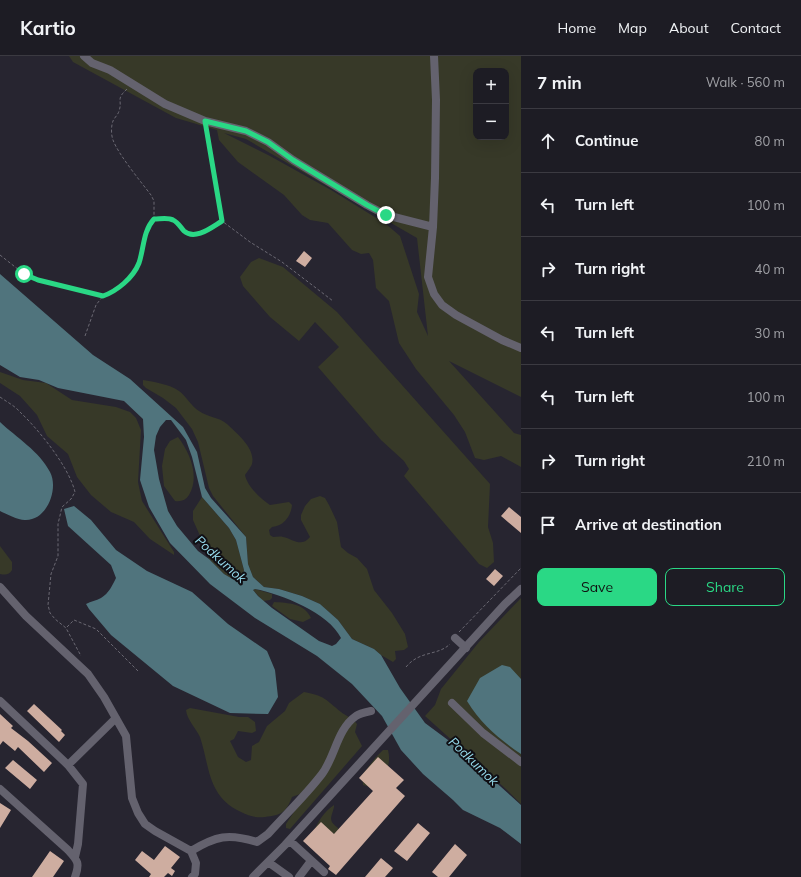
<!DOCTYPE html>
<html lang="en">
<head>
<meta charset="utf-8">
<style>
  body { margin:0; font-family:Mulish,sans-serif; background:#2a2931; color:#f1f3f6 }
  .controls { position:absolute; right:12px; top:12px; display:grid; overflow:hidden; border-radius:8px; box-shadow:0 4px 16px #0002 }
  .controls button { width:36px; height:36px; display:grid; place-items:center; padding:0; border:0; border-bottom:1px solid #3b3a41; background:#1d1c24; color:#f1f3f6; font:20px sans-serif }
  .stop { position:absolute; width:12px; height:12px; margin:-9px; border:3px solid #2ad885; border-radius:50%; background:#fff }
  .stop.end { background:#2ad885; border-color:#fff; box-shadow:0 1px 4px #0008 }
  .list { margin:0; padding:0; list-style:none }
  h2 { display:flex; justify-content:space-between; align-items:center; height:52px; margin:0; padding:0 16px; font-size:17px }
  h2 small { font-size:13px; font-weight:400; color:#a0a1a6 }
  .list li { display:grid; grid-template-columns:26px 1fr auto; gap:12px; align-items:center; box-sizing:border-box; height:64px; padding:0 16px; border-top:1px solid #3b3a41 }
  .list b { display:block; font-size:15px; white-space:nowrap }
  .list em { font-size:13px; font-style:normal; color:#a0a1a6 }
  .actions { display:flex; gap:8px; padding:12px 16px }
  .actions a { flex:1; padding:9px 0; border:1px solid #2ad885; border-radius:8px; text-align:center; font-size:14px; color:#2ad885 }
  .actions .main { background:#2ad885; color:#111 }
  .icon { flex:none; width:22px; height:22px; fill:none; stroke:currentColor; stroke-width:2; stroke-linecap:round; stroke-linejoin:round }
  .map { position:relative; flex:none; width:521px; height:821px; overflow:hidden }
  header { display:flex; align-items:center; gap:24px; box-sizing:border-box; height:56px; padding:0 20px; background:#1d1c24; border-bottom:1px solid #3b3a41 }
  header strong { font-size:19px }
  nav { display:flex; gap:22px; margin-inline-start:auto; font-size:14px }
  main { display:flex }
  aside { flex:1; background:#1d1c24 }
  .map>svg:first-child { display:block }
  .green { fill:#373928; fill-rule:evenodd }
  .water { fill:#50747d; fill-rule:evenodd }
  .building { fill:#ceada0 }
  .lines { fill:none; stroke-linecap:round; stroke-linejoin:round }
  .path { stroke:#6b6973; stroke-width:1; stroke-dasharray:3 2; stroke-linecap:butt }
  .minor { stroke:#64626e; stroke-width:8 }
  .route { stroke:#2ad885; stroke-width:5 }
  .labels { text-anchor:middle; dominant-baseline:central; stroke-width:4; stroke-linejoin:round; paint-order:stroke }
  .water-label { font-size:13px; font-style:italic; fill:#96dbec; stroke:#100f14 }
</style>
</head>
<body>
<header>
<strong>Kartio</strong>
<nav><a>Home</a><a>Map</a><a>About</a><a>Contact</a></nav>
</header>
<main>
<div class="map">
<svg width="521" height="821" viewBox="0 0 521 821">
  <rect width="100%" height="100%" fill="#272530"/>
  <path class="green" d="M69,0H521V341L449,305L514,377L521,379V411L501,400L484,404L475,402L465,376L454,359L416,313L399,287L389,245L376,232L373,204L369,197L361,198L352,194L328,167L310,164L302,159L284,139L238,106L219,84L217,74L176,62L73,6ZM476,15H506V81H476ZM224,77L246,83L417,182L428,280L417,256L419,238L400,180L386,168L331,134L270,100Z
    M259,202L283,211L337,256L490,428L488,471L493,487L494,506L487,512L479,508L404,420L409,413L404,405L381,384L318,311L339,291L315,266L299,285L270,261L243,230L240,221L251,206Z
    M0,316L23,324L46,327L72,344L116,351L130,356L136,362L141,374L138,426L142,445L174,496V499L150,483L134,466L111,456L91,439L77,421L68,398L47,380L37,359L20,340L0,327Z
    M143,324C154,326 169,328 179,335C186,340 191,350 199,355C207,361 219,361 227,368C236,377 256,392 252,408C251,411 247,416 245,419C247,430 261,443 270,449L289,446L292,449C291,460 284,470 272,471L269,474L270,479L273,481C276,481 280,480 283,481C293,483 301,492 310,481L301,464V459L305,450L311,443L320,440L325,442L329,449L337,466L341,491L348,497L357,502L367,513L374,534L392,557L405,578L408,591L404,594L395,595L396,603L393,606L381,599L374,593L352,583L338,564L320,548L302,540L279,533L264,531L253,521L248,508L246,481L213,440L209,432L198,386L192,373L176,352L163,342L146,332L143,329Z
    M178,381C190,397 200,420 189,439C186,444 181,446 175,445L164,430L162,410L165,393L170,385Z
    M202,441L229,472L236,484L244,514L243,522L240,526L236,525L224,518L209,503L205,491L193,464V455Z
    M0,490L12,506V514C9,519 6,519 0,518Z
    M255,533L272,538V542L270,544L263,545L253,534Z
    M521,542V748L507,734L425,660L435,649L441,633L479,586Z
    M274,546C288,547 304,547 311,562L303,566L290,563L272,550Z
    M304,636C325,640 325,643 341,656C346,660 353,662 357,668L355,676L362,690L290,773L286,772V768L301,745L300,738L292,741C286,757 281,759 265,761C256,762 249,760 241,756C207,740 210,711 200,681C196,672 187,664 186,654L190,652L239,661H248L255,666L256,675L252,677L238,675L234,683L230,685L238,701L246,706L251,704L252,690L259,686L267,670L285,655L289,647Z
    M383,694H388C392,710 384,721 376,733L363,729L362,719L376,701Z
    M334,749V751C331,763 328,764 338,772L339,778L337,779L322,774L314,776C317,766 325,755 334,749Z"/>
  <path class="water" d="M0,218L93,299L130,323L183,371L197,396L205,432L211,442L246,481L248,508L253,521L264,531L279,533L302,540L320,548L338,564L352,583L374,593L381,599L400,632L425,667L452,687L521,749V788L500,772L463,754L453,744L423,718L401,694L382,660L352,628L317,600L255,562L210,528L170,487L149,451L140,424L144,381L143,363L124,345L58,332L39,324L20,321L0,309ZM166,364H171L186,384L192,401L202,441L229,472L236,484L244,514L243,522L240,526L236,525L224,518L209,503L198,495L177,470L168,455L159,423L154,394L156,380L160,371ZM255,533C281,538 329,557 341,582L336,588L332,590L319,585L272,552L258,540L253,534Z
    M0,366C17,382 39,395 50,416C59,433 47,464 26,464C20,465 6,458 0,455Z
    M74,450L91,464L116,494L147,515L192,536L228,568L267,595L275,614L278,641L268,658L230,657L173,630L111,579L89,553L86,548C91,545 96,545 101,542C109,537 112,530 116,522L111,509L68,470L64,453Z
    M502,609L510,611L521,623V698C498,682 482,669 467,645L480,622Z"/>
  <path class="building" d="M304,195L312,202L305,211L296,205Z
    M509,451L521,461V477L501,460Z
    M495,513L503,520L494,530L486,523Z
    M34,648L62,674L61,675L65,679L59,686L27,655Z
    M0,658L13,670L11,672L28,685L52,707L44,716L18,691L15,695L3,685L0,689Z
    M378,701L404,724L396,732L405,740L336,819L328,813L330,810L303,785L321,766L334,778L373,735L359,722Z
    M13,704L37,724L30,733L5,712Z
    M0,747L11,754L0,772Z
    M418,767L430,777L407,805L394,795Z
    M455,788L467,799L449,821H438L432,816Z
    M165,790L180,801L171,812L175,815L172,820L168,817L164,821H149L151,818L135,804L142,795L154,804Z
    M50,795L64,805L53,821H32Z
    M381,802L393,812L385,821H365Z"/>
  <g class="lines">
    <path class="path" d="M127,33C115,44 123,44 119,55C118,59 114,62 113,65C111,70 111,79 113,84C118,98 141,126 151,139L154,145V162
      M206,74L222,165L250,186L282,206L333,245
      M0,199L24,218L38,224L103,240
      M85,280L96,249L103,240L113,236L133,218L138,207L149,168L154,163C160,163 168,161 173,164C177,166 180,172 184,175C195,185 212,171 221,166
      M0,341C7,346 15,350 20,356C39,374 69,411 75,436L71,443L62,451L58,468V500L51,518L48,549L50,557L55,563L66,572L81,600
      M67,571L74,564L96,573L138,615
      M459,576L521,512
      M406,611C420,594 438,600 450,588"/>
    <path class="minor" d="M84,0L92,7L110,14L165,48L205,65L246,75L268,86L293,104L367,149L386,159L433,171
      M434,0L436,44L435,122L433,171L428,221L434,238L442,249L456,259L502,284L521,292
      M0,531L26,560L88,618L104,641L126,680L132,742L138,757L145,768L155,775L191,795L196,807L195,818L192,821
      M455,582L466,592
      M0,645L68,709L83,728L78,788L75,801
      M452,647L483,677L521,706
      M68,709L116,662
      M0,733L68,794C78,805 80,807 75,821
      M290,785L324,816
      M191,795C216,780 228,777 257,786L268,778C286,758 306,739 322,718C335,701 337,673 356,660C360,657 366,656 371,655
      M268,806L289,821
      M253,821L285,789L505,548L521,533
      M299,821L311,805"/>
  </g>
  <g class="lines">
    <path class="route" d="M24,218L38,224L103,240C117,235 133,222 139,207C144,192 143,175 154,163C160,163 168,161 173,164C178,166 181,172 184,175C195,185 212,171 222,165L205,65L246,75L268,86L293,104L367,149L386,159"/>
  </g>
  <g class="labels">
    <g class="water-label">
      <text transform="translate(221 503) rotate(42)">Podkumok</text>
      <text transform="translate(474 705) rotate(44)">Podkumok</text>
    </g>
  </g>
</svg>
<div class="controls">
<button>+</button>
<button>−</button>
</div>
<div class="stop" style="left:24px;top:218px"></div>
<div class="stop end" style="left:386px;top:159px"></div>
</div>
<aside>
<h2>7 min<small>Walk · 560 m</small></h2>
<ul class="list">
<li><svg class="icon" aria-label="ahead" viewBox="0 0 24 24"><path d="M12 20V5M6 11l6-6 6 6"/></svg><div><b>Continue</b></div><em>80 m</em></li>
<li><svg class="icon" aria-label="left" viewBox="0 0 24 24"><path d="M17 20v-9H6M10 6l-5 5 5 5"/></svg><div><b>Turn left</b></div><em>100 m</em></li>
<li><svg class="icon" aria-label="right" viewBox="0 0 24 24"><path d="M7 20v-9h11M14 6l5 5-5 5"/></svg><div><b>Turn right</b></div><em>40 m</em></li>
<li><svg class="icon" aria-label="left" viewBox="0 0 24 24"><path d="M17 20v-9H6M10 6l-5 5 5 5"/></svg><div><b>Turn left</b></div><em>30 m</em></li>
<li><svg class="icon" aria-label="left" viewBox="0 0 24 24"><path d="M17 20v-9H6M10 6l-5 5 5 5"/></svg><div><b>Turn left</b></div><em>100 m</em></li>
<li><svg class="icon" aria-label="right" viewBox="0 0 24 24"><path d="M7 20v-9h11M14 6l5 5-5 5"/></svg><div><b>Turn right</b></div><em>210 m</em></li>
<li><svg class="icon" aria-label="arrive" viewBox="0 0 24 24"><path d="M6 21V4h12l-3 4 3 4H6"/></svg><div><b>Arrive at destination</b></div></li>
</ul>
<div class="actions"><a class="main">Save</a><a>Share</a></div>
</aside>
</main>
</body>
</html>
